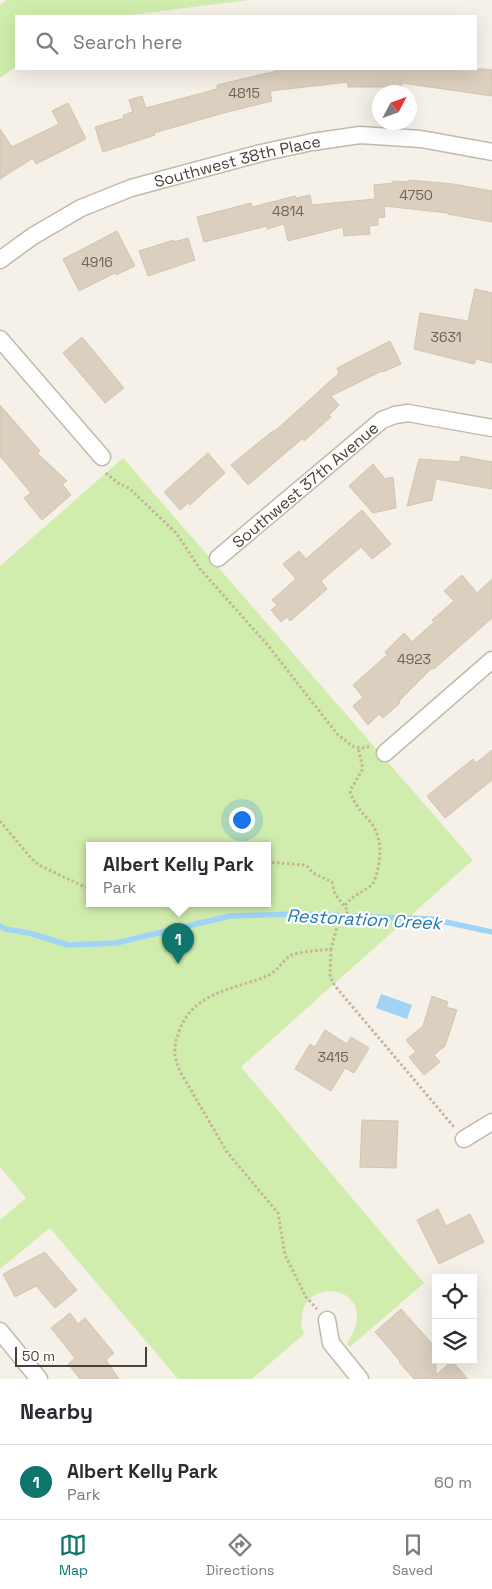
<!DOCTYPE html>
<html lang="en">
<head>
<meta charset="utf-8">
<style>
  body { margin:0; font-family:"Space Grotesk",sans-serif; background:#f2f2f3; color:#2b2b33 }
  .controls { position:absolute; right:15px; bottom:15px; display:grid; overflow:hidden; border-radius:0px; box-shadow:0 5px 20px #0002 }
  .controls button { width:45px; height:45px; display:grid; place-items:center; padding:0; border:0; border-bottom:1px solid #e1e1e2; background:#fff; color:#2b2b33; font:25px sans-serif }
  .compass { position:absolute; left:372px; top:85px; width:45px; height:45px; border-radius:50%; background:#fff; box-shadow:0 5px 20px #0002; rotate:49deg }
  .scale { position:absolute; left:15px; bottom:12px; width:132px; box-sizing:border-box; padding-left:5px; border:2px solid #494135; border-top:0; font-size:14px; line-height:18px; white-space:nowrap; color:#494135; -webkit-text-stroke:4px #fff; paint-order:stroke }
  .you { position:absolute; left:241px; top:819px; width:18px; height:18px; margin:-12px; border:4px solid #fff; border-radius:50%; background:#1a73e8; box-shadow:0 0 0 8px #1a73e833 }
  .badge { display:grid; place-items:center; width:32px; height:32px; border-radius:50%; background:#0f766e; color:#fff; font-size:16px; font-weight:700 }
  .pin { position:absolute; translate:-50% -41px; filter:drop-shadow(0 1px 2px #0008) }
  .pin::after { content:''; position:absolute; top:26px; width:18px; height:15px; background:inherit; clip-path:polygon(0 0,100% 0,50% 100%) }
  .popup { position:absolute; left:86px; top:842px; width:185px; height:65px; box-sizing:border-box; display:grid; place-content:center; border-radius:0px; background:#fff; filter:drop-shadow(0 1px 4px #0005); font-size:16px; white-space:nowrap; color:#7c7c81 }
  .popup b { font-size:19px; color:#2b2b33 }
  .popup::after { content:''; position:absolute; left:50%; top:100%; margin-left:-10px; border:10px solid transparent; border-top-color:#fff }
  .list { margin:0; padding:0; list-style:none }
  h2 { display:flex; justify-content:space-between; align-items:center; height:65px; margin:0; padding:0 20px; font-size:21px }
  h2 small { font-size:16px; font-weight:400; color:#7c7c81 }
  .list li { display:grid; grid-template-columns:32px 1fr auto; gap:15px; align-items:center; box-sizing:border-box; height:75px; padding:0 20px; border-top:1px solid #e1e1e2 }
  .list b { display:block; font-size:19px; white-space:nowrap }
  .list p { margin:0; font-size:16px; white-space:nowrap; color:#7c7c81 }
  .list em { font-size:16px; font-style:normal; color:#7c7c81 }
  .icon { flex:none; width:28px; height:28px; fill:none; stroke:currentColor; stroke-width:2; stroke-linecap:round; stroke-linejoin:round }
  .map { position:relative; flex:none; width:492px; height:1379px; overflow:hidden }
  .search { position:absolute; background:#fff; box-shadow:0 5px 20px #0002; left:15px; right:15px; top:15px; height:55px; display:flex; align-items:center; gap:12px; box-sizing:border-box; padding:0 18px; border-radius:0px; color:#7c7c81; font-size:19px }
  .sheet { height:140px; background:#fff }
  nav { display:flex; justify-content:space-around; align-items:center; box-sizing:border-box; height:70px; border-top:1px solid #e1e1e2; background:#fff; font-size:14px; color:#7c7c81 }
  nav a { display:grid; justify-items:center; gap:2px }
  nav .on { color:#0f766e }
  .map>svg:first-child { display:block }
  .green { fill:#d1edad; fill-rule:evenodd }
  .water { fill:#9fd4f7 }
  .lines { fill:none; stroke-linecap:round; stroke-linejoin:round }
  .stream { stroke:#9fd4f7; stroke-width:5.5 }
  .building { fill:#dbcfbf; stroke:#d3c4ae }
  .minor-casing { stroke:#c2b9a9; stroke-width:19 }
  .path { stroke:#c5b499; stroke-width:3; stroke-dasharray:2.5 2.5; stroke-linecap:butt }
  .minor { stroke:#fff; stroke-width:16 }
  .labels { text-anchor:middle; dominant-baseline:central; stroke-width:4.5; stroke-linejoin:round; paint-order:stroke }
  .number-label { font-size:14px; fill:#6e6458 }
  .street-label { font-size:16px; fill:#494135; stroke:#fff }
  .water-label { font-size:18px; font-style:italic; fill:#247ab6; stroke:#fff }
</style>
</head>
<body>
<div class="map">
<svg width="492" height="1379" viewBox="0 0 492 1379">
  <rect width="100%" height="100%" fill="#f5f1e8"/>
  <path class="green" d="M6,0H248L123,16H16V67L0,78V5Z
    M123,458L473,860L241,1067L424,1283L350,1347L347,1343C384,1288 307,1274 302,1315C301,1322 301,1327 304,1334L252,1379H178L50,1228L0,1269V1220L26,1198L0,1167V566ZM89,845H267V903H89Z"/>
  <path class="water" d="M381,994L412,1005L407,1019L376,1008Z"/>
  <g class="lines">
    <path class="stream" d="M0,926L5,929L29,933L68,945L116,943L230,916L299,914L432,919L492,932"/>
  </g>
  <path class="building" d="M275,69H484L492,70V96L402,83V87H348V82L270,91L272,101L220,114L154,133L155,135L103,152L95,127L124,118L123,115L133,112L129,100L142,96L146,108L217,89V85L276,71Z
    M68,103L86,139L36,164L33,158L0,179V129L12,147L59,124L52,111Z
    M409,180L453,184L492,191V222L448,214V213L384,206L385,217L378,218V225L369,226L370,234L344,236L343,227L288,241L284,224L267,229V226L204,242L197,217L251,203L252,207L295,196L296,198L310,195L312,205L375,199L374,185L393,183V181L409,182Z
    M117,231L135,266L116,275L115,273L79,291L63,259Z
    M188,238L195,260L148,276L139,251L174,240V242Z
    M475,289L492,293V363L476,359L474,364L414,349L420,313L468,321Z
    M82,337L124,388L105,403L63,353Z
    M390,341L401,364L383,372L382,371L331,396L339,405L329,415L331,417L304,441L302,439L248,485L231,465L274,430L275,431L339,373L337,368Z
    M0,405L40,451L37,453L67,481L62,484L71,495L42,520L24,498L31,493L0,456Z
    M208,453L225,473L190,505L188,503L180,510L164,492Z
    M461,456L492,462V489L436,479L432,500L407,506L419,459L460,462Z
    M373,464L385,479L393,477L396,508L373,513L349,486Z
    M362,510L391,544L372,559L361,547L321,581L327,589L290,621L287,617L281,622L271,610L277,605L272,600L296,579L283,564L299,551L306,559Z
    M462,575L477,593L492,579V618L434,669L432,668L399,701L400,703L383,718L379,714L368,725L353,706L363,697L353,685L387,655L385,652L404,633L412,642L434,622L432,620L454,601L444,591Z
    M492,750V780L445,818L427,796L473,759L476,763Z
    M432,996L448,1002L446,1007L457,1010L445,1046L434,1055L440,1062L424,1075L409,1057L416,1052L406,1040L423,1026Z
    M325,1030L347,1044L351,1037L369,1048L354,1073L345,1068L331,1091L295,1069L310,1044L315,1047Z
    M362,1120L398,1121L396,1168L360,1167Z
    M438,1209L446,1226L470,1214L484,1242L439,1264L417,1220Z
    M45,1252L77,1290L55,1308L36,1286L15,1297L3,1274Z
    M401,1309L436,1348V1375L452,1361L468,1379H414L399,1362L400,1361L375,1332Z
    M70,1313L78,1324L85,1318L114,1353L106,1360L119,1379H80L68,1364L75,1358L51,1328Z"/>
  <g class="lines">
    <defs>
      <g id="minor">
        <path id="s1" d="M0,260L33,236L81,208L131,188L261,153L312,142L360,135L421,139L492,152"/>
        <path d="M0,339L102,457"/>
        <path id="s2" d="M218,558L382,420L395,415L408,413L492,428"/>
        <path d="M385,753L492,660"/>
        <path d="M464,1139L492,1122"/>
        <path d="M327,1320L331,1343L360,1379"/>
        <path d="M0,1331L39,1379"/>
      </g>
    </defs>
    <use href="#minor" class="minor-casing"/>
    <path class="path" d="M106,473L118,483L129,488L177,534L200,569L266,643L338,735L354,747L365,748L370,746
      M0,821L31,858L39,865L89,889
      M267,862L304,865L308,867L313,873L332,882L335,894L348,911L337,927L331,949C323,950 295,952 290,956C281,962 277,972 267,976C235,989 194,992 180,1029C173,1047 173,1056 181,1073L227,1152L278,1213L285,1255L306,1297L317,1309
      M345,905L352,898L372,885C381,868 384,841 372,824C363,813 354,805 350,791L362,770V765L358,747
      M331,949L330,977L335,986L454,1127"/>
    <use href="#minor" class="minor"/>
  </g>
  <g class="labels">
    <g class="number-label">
      <text x="244" y="93">4815</text>
      <text x="416" y="195">4750</text>
      <text x="288" y="211">4814</text>
      <text x="97" y="262">4916</text>
      <text x="446" y="337">3631</text>
      <text x="414" y="659">4923</text>
      <text x="333" y="1057">3415</text>
    </g>
    <g class="street-label">
      <text stroke="none"><textPath href="#s1" startOffset="260">Southwest 38th Place</textPath></text>
      <text stroke="none"><textPath href="#s2" startOffset="114">Southwest 37th Avenue</textPath></text>
    </g>
    <g class="water-label">
      <text transform="translate(364 919) rotate(3)">Restoration Creek</text>
    </g>
  </g>
</svg>
<div class="controls">
<button><svg class="icon" aria-label="locate" viewBox="0 0 24 24"><circle cx="12" cy="12" r="6"/><path d="M12 2v4M12 18v4M2 12h4M18 12h4"/></svg></button>
<button><svg class="icon" aria-label="layers" viewBox="0 0 24 24"><path d="M12 4l9 5-9 5-9-5zM3 14l9 5 9-5"/></svg></button>
</div>
<svg class="compass" viewBox="-18 -18 36 36"><path d="M0-13l5 13h-10z" fill="#e53935"/><path d="M0 13l5-13h-10z" fill="#7c7c81"/></svg>
<div class="scale">50 m</div>
<div class="you"></div>
<div class="pin badge" style="left:178px;top:964px">1</div>
<div class="popup"><b>Albert Kelly Park</b>Park</div>
<div class="search"><svg class="icon" aria-label="search" viewBox="0 0 24 24"><circle cx="10" cy="10" r="6"/><path d="M15 15l6 6"/></svg>Search here</div>
</div>
<section class="sheet">
<h2>Nearby<small></small></h2>
<ul class="list">
<li><span class="badge">1</span><div><b>Albert Kelly Park</b><p>Park</p></div><em>60 m</em></li>
</ul>
</section>
<nav>
<a class="on"><svg class="icon" aria-label="map" viewBox="0 0 24 24"><path d="M3 6l6-2 6 2 6-2v14l-6 2-6-2-6 2zM9 4v14M15 6v14"/></svg>Map</a>
<a><svg class="icon" aria-label="directions" viewBox="0 0 24 24"><path d="M12 3l9 9-9 9-9-9zM9 14v-3h6M13 9l2 2-2 2"/></svg>Directions</a>
<a><svg class="icon" aria-label="saved" viewBox="0 0 24 24"><path d="M7 4h10v16l-5-4-5 4z"/></svg>Saved</a>
</nav>
</body>
</html>
